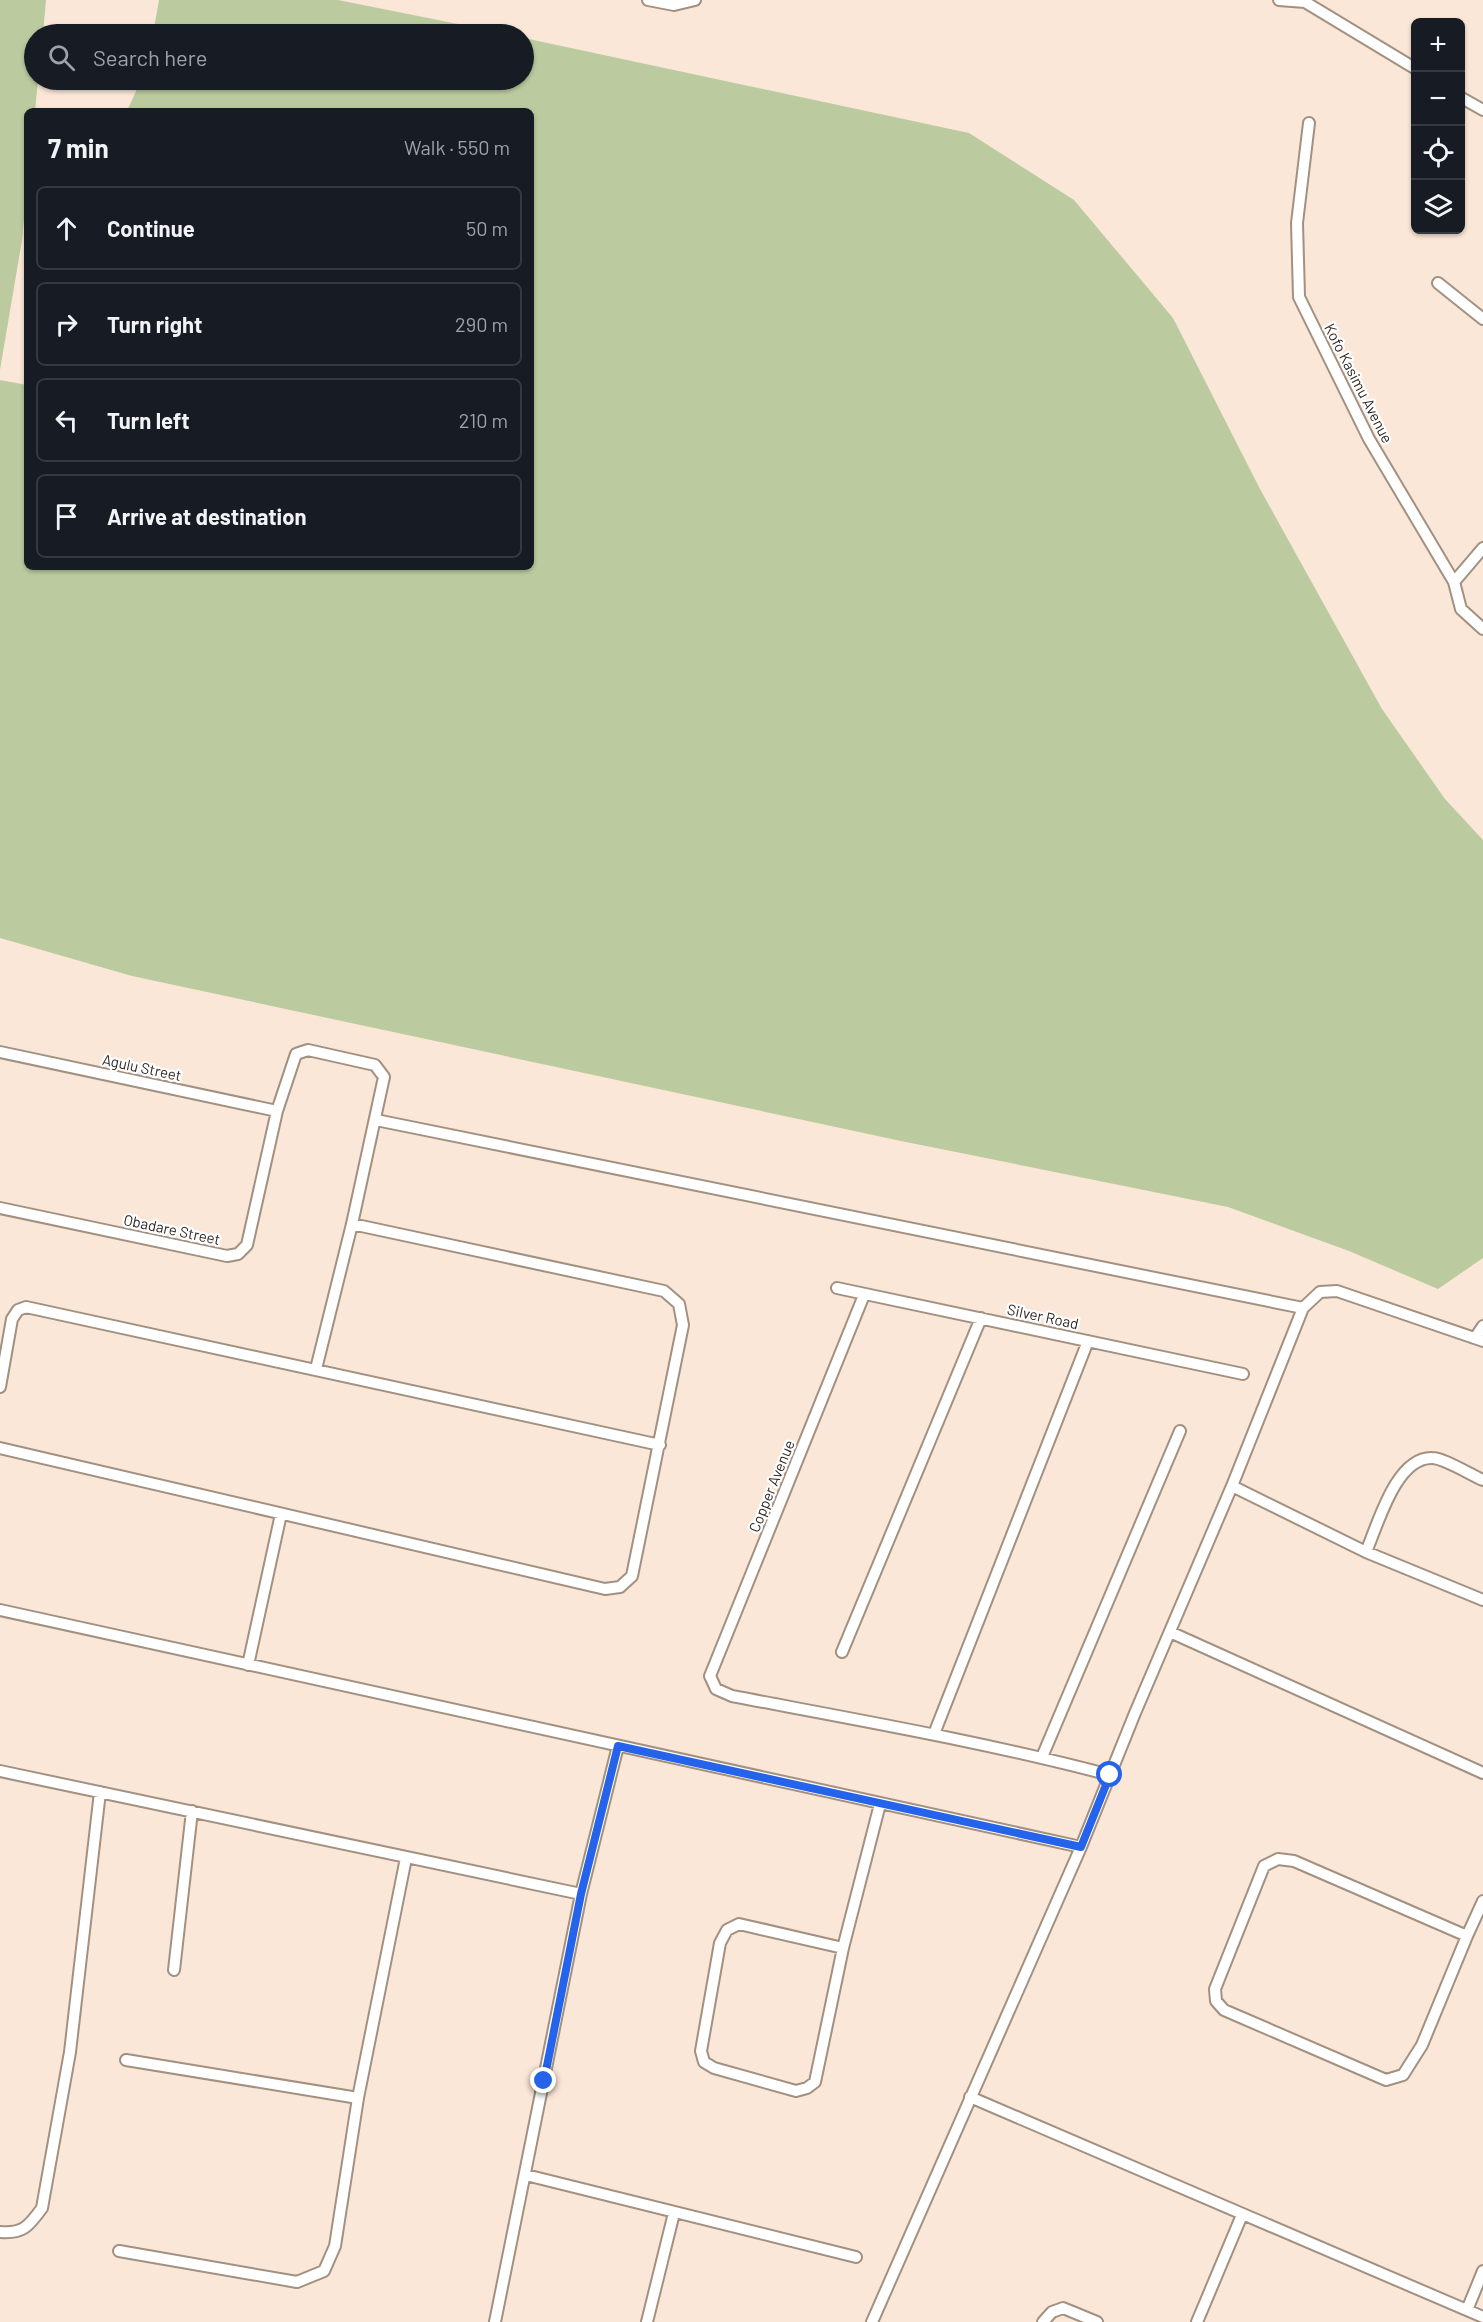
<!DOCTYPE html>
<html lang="en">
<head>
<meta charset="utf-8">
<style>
  body { margin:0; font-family:Barlow,sans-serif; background:#20242c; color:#f1f3f6 }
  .controls { position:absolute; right:18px; top:18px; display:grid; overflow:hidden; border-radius:9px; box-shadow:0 2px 4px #0004 }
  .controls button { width:54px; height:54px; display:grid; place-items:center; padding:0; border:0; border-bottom:2px solid #363941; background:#171b24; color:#f1f3f6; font:30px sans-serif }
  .stop { position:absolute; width:18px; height:18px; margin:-14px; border:4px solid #2563eb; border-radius:50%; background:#fff }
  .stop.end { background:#2563eb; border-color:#fff; box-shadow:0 2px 6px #0008 }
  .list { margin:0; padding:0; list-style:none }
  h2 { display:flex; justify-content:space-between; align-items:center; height:78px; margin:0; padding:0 24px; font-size:26px }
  h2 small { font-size:20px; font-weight:400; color:#9ea1a6 }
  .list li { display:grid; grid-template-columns:39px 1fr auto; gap:18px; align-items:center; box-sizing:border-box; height:84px; margin:0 12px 12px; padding:0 12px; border:2px solid #363941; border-radius:9px }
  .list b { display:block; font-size:22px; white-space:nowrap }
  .list em { font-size:20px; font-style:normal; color:#9ea1a6 }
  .icon { flex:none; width:33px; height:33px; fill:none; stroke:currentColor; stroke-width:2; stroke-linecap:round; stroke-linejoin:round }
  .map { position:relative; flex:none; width:1483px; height:2322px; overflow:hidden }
  .search { position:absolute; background:#171b24; box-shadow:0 2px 4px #0004; left:24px; top:24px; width:510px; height:66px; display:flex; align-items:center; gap:15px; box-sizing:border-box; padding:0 21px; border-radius:33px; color:#9ea1a6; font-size:22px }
  .panel { position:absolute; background:#171b24; box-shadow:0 2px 4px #0004; left:24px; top:108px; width:510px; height:462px; border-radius:9px }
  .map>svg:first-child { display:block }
  .water { fill:#bccb9f }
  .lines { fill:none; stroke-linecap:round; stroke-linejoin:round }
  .minor-casing { stroke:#a29081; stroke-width:14 }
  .minor { stroke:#fff; stroke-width:10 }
  .route { stroke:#2563eb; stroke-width:8 }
  .labels { text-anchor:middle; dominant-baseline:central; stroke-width:4.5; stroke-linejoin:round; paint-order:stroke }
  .street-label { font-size:15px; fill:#2f2721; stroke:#fff }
</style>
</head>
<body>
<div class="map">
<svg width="1483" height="2322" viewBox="0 0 1483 2322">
  <rect width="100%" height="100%" fill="#fbe7d7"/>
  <path class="water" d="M0,0H46L43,34H34V80H38L35,111H27V188L22,240L0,370Z
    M159,0H338L508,34H153Z
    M524,38L969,133L1074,200L1173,318L1260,489L1382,709L1445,799L1483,840V1258L1438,1289L1349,1251L1228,1207L901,1141L132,976L0,938V380L27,385V567H531V111H127L141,80H524Z"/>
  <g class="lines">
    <defs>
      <path id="minor" d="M648,0L674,5L695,0
        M1279,0L1305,2L1416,69
        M1460,97L1483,110
        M1309,123L1297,223L1299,297L1369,439L1454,582L1461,609L1483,629
        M1438,283L1483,319
        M1454,582L1483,548
        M0,1052L277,1111
        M376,1120L1303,1308
        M0,1208L227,1256L238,1254L247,1245L277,1111L296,1054L308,1050L375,1065L384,1077L352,1224L316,1369
        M837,1288L1243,1374
        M864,1295L710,1676L716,1689L732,1696C858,1720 985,1742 1110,1775
        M1475,1338L1483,1326
        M0,1387L12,1319L18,1310L26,1307L660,1445
        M0,1448L605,1589L620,1587L632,1576L683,1325L679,1304L664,1291L352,1224
        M1232,1486L1366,1552L1483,1600
        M1366,1552C1378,1524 1396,1457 1432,1458C1444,1458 1471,1475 1483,1480
        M0,1610L1081,1847
        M1170,1632L1483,1773
        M842,1652L981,1318
        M248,1665L281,1514
        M934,1734L1088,1341
        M1042,1757L1180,1431
        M0,1771L581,1894
        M1278,1859L1294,1861L1467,1936L1422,2045L1403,2075L1386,2080L1224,2010L1216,2001L1215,1989L1264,1866Z
        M1467,1936L1483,1901
        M843,1948L739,1924L727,1930L720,1943L701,2051L704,2062L714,2068L796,2091L807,2088L815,2082L843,1948L880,1804
        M174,1970L192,1811
        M126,2060L358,2098
        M970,2097L1483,2317
        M526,2175L856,2257
        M0,2232C23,2234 29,2226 42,2208L70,2052L100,1792
        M119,2251L297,2282L324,2271L335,2246L358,2098L406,1858
        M1467,2310L1483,2271
        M495,2322L581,1894L618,1746
        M647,2322L674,2213
        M872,2322L1081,1847L1135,1713L1232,1486L1303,1308L1320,1292L1337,1291L1483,1341
        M1043,2322L1052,2312L1063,2308L1097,2322
        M1197,2322L1242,2215"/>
    </defs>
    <use href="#minor" class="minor-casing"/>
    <use href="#minor" class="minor"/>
  </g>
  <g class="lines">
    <path class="route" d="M544,2081L581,1894L618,1746L1081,1847L1110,1775"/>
  </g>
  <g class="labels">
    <g class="street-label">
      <text transform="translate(1359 383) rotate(63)">Kofo Kasimu Avenue</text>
      <text transform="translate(142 1067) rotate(12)">Agulu Street</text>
      <text transform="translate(172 1229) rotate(12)">Obadare Street</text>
      <text transform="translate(1043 1316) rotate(12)">Silver Road</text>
      <text transform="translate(771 1486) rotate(-68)">Copper Avenue</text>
    </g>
  </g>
</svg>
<div class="controls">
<button>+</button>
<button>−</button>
<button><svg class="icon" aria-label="locate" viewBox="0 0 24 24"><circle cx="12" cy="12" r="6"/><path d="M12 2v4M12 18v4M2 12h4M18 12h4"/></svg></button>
<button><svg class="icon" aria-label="layers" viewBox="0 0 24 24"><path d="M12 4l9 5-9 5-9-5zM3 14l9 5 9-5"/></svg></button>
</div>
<div class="stop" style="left:1110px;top:1775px"></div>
<div class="stop end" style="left:544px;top:2081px"></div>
<div class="search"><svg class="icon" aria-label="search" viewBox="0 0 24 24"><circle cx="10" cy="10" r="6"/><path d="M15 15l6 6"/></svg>Search here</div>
<section class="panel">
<h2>7 min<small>Walk · 550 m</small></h2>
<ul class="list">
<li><svg class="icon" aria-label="ahead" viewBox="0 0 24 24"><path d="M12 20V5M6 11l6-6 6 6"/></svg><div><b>Continue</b></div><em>50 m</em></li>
<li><svg class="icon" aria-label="right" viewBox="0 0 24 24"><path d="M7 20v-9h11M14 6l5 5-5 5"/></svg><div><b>Turn right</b></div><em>290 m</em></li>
<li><svg class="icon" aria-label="left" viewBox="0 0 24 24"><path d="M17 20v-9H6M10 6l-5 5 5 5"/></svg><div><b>Turn left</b></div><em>210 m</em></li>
<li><svg class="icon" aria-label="arrive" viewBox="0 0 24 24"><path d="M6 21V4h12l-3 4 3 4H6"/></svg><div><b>Arrive at destination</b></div></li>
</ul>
</section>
</div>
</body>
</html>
